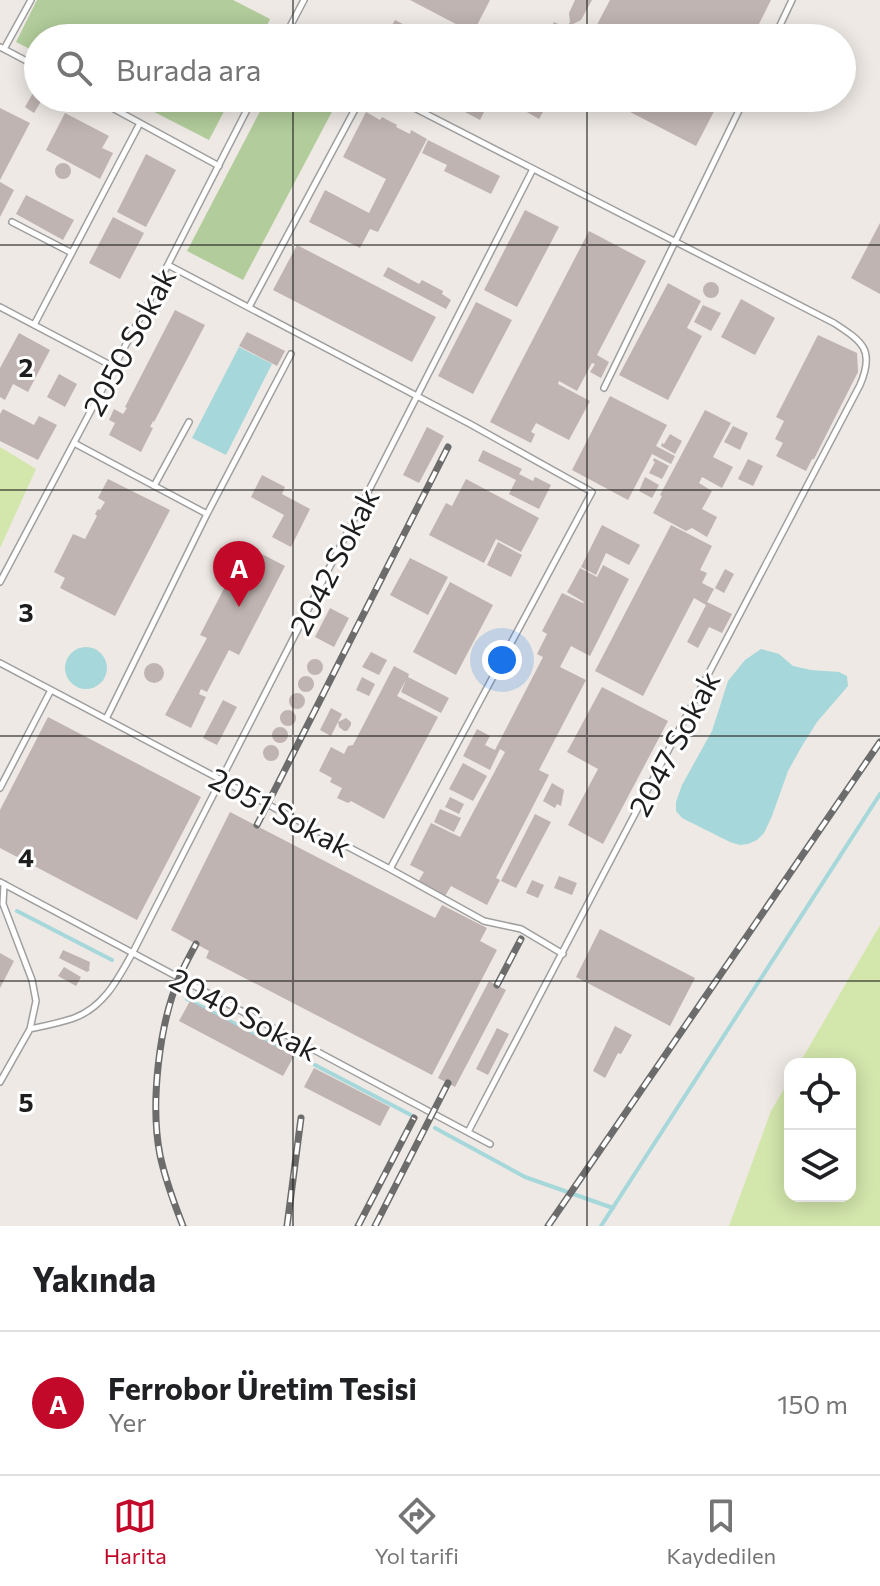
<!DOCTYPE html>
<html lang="tr">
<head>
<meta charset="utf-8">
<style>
  body { margin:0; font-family:Commissioner,sans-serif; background:#f6f6f6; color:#202124 }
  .controls { position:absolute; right:24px; bottom:24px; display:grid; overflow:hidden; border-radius:16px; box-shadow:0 4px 20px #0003 }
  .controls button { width:72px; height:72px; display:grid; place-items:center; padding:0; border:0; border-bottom:2px solid #e0e0e0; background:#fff; color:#202124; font:40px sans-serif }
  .you { position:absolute; left:502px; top:660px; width:28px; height:28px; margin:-20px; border:6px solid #fff; border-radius:50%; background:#1a73e8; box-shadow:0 0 0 12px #1a73e833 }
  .badge { display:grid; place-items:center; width:52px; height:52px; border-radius:50%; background:#c20929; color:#fff; font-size:26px; font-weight:700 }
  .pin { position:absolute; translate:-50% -66px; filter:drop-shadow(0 2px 4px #0008) }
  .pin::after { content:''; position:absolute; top:42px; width:28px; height:24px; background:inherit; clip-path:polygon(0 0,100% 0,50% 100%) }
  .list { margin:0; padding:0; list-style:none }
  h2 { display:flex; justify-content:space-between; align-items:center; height:104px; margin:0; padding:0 32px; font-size:34px }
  h2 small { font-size:26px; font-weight:400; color:#757577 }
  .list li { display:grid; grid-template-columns:52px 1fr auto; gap:24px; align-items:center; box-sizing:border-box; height:144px; padding:0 32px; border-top:2px solid #e0e0e0 }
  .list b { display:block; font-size:30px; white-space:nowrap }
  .list p { margin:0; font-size:26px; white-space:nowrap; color:#757577 }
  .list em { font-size:26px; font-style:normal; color:#757577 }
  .icon { flex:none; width:44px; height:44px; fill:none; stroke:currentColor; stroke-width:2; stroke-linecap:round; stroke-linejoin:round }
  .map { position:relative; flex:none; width:880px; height:1226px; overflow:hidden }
  .search { position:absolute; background:#fff; box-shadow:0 4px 20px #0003; left:24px; right:24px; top:24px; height:88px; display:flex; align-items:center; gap:20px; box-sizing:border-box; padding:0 28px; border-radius:44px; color:#757577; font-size:30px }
  .sheet { height:248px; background:#fff }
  nav { display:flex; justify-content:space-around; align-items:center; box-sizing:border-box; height:112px; border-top:2px solid #e0e0e0; background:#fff; font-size:22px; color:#757577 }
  nav a { display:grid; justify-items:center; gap:4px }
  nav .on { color:#c20929 }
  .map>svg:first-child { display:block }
  .grass { fill:#d3e6ac }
  .forest { fill:#b2cc9b }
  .water { fill:#a6d7da }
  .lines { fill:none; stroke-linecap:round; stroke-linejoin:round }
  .stream { stroke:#a6d7da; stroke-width:4 }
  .building { fill:#bfb4b1 }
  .service-casing { stroke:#9f9f9f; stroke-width:8 }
  .service { stroke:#fff; stroke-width:5 }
  .rail-casing { stroke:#6c6c6c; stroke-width:7 }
  .rail { stroke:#fff; stroke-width:4; stroke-dasharray:12; stroke-linecap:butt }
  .grid { fill:none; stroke:#1e1e1e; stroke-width:2; stroke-opacity:0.55 }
  .labels { text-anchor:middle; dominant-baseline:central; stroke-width:6; stroke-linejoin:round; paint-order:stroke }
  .street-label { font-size:30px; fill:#1e1e1e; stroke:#fff }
  .grid-label { font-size:26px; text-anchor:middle; font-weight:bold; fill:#1e1e1e; stroke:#fff; stroke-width:6; stroke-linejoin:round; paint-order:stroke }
</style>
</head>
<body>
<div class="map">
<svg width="880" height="1226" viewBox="0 0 880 1226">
  <rect width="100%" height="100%" fill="#eee9e4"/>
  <path class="grass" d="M0,447L36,469L0,548Z
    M880,925V1226H729L771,1111L790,1079V1196H850V1064H799Z"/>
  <path class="forest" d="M37,0H233L270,19L261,38H38V53L16,42Z
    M127,98H231L209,140Z
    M267,98H319L335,106L243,280L187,251Z"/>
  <path class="water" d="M239,347L272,364L226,455L192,438Z
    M65 668a21 21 0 1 1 42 0a21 21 0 1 1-42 0Z
    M761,649L779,654L793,666L811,670L839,672L847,676L848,686L817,722L802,746L788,771L772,816L764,833L757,840L748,844L740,845L730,842L682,818L676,811V802L682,785L712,731L728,681L745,660Z"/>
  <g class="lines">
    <path class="stream" d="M17,911L112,960
      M187,999L299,1057
      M315,1065L411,1115
      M435,1128L525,1177L613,1208
      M601,1226L880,794"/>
  </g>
  <path class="building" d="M410,0H490L473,33Z
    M575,0H592L581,20L573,24L570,30L586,38H546L554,22L566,28L570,22L569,13Z
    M610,0H771L752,38H590Z
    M395,20L430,38H385Z
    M38,84V98H43L34,113L25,107Z
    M445,98H482L489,102L480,120L452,105L454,102Z
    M514,98H551L539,119L511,103Z
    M603,98H721L696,146Z
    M0,108L30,123L0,180Z
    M366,112L380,120L382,117L397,125L396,127L410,134L411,130L427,139L378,232L370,229L360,248L309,222L325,190L369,213L386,179L343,157Z
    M65,113L109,136L102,148L113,153L100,179L46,150Z
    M428,140L500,176L491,194L444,171L447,165L422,153Z
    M146,154L176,170L146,227L117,212Z
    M55 171a8 8 0 1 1 16 0a8 8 0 1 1-16 0Z
    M0,182L14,190L0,217Z
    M26,195L74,220L63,240L16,214Z
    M525,210L559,227L517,307L484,290Z
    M113,217L144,233L120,279L89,263Z
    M880,223V294L851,278Z
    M589,231L646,261L597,355L609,362L601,378L590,372L595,364L592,363L577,391L559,381L558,384L590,401L569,440L536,423L531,432L535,434L531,443L490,422Z
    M297,245L436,317L412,362L273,290Z
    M388,267L419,284L422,280L443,291L442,294L451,300L446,309L383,276Z
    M703 290a8 8 0 1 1 16 0a8 8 0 1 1-16 0Z
    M668,283L701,301L687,328L702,336L668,400L619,375Z
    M741,299L775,318L755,355L721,337Z
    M476,302L512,320L473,394L438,376Z
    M703,305L721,313L711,331L694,322Z
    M175,310L205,325L154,422L153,421L150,427L153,428L141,452L109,435L115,423L109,420L114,409L123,414L127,408L125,407Z
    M247,332L285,351L277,366L239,346Z
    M19,333L50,350L28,392L13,384L5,400L0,397V368Z
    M818,335L857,353L858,372L814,459H812L806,471L776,456L783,443L775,439L784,421L776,417Z
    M59,374L77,384L65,407L47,397Z
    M610,396L667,425L656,446L675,456L671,464L652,454L628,500L572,470Z
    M3,409L34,425L39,416L57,425L38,460L0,441V414Z
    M705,410L731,423L713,457L733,467L722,488L702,477L699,483L712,491L702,509L717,517L707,537L692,528L686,531L653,513L662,496L660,495Z
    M733,426L748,433L740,450L724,442Z
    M427,427L444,436L419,483L403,475Z
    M670,434L682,441L675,454L661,446L662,443L664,444Z
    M483,450L522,469L519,474L533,481L535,477L551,485L539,509L509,494L516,480L478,461Z
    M654,458L669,466L662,479L649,473L655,462L653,461Z
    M748,459L763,466L753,486L738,479Z
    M262,475L285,487L282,494L310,509L291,547L272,537L284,515L251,497Z
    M645,477L659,485L652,498L639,491Z
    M108,479L170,510L115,616L60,588L65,578L54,572L73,534L85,539L97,516L95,514L98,509L100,510L105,502L98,498Z
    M466,479L539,518L521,552L496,539L484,563L429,535L446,503L452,506Z
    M602,525L640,545L629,565L606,553L596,575L581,567Z
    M671,525L712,546L700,570L707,573L702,583L714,589L707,602L732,614L722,633L709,627L698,648L687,642L706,605L694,598L643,696L595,671Z
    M498,542L522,555L511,577L487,565Z
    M246,546L285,566L239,655L229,650L207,692L201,689L199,694L206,697L191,728L165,715L207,638L200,635Z
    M410,558L448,577L428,615L390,595Z
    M603,565L629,579L590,656L571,646L560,667L586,680L539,770L549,775L496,878L500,880L487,905L451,886L445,896L418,882L424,872L410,865L431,823L460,837L505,752L500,749L490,770L463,756L477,729L490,736L485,745L495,750L543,657L537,654L547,634L542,631L562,593L583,603L584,602L567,592L580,568L597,577Z
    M725,569L734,574L724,593L715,588Z
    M450,582L493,605L456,675L413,652Z
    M330,608L349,618L334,647L315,637Z
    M371,652L387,660L379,675L362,667Z
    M307 667a8 8 0 1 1 16 0a8 8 0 1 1-16 0Z
    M144 673a10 10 0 1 1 20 0a10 10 0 1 1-20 0Z
    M394,666L409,674L408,677L449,698L441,713L401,692L406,680L397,696L438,717L384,819L351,801L348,803L337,798L342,788L330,782L332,778L319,771L331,747L344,754L348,746L353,745Z
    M298 684a8 8 0 1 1 16 0a8 8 0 1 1-16 0Z
    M362,677L375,684L369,696L356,690Z
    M602,687L668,721L603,844L568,825L598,769L567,752Z
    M289 701a8 8 0 1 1 16 0a8 8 0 1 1-16 0Z
    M223,700L237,707L217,745L203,738Z
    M331,708L342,714L338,722L346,718L351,722V725L347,731H344L339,727L338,722L331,736L320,730Z
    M280 718a8 8 0 1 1 16 0a8 8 0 1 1-16 0Z
    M48,717L201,797L137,920L0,848V810Z
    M272 735a8 8 0 1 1 16 0a8 8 0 1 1-16 0Z
    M263 753a8 8 0 1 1 16 0a8 8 0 1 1-16 0Z
    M463,763L487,776L473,801L449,789Z
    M552,783L564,790L561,806L557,804L555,808L543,801Z
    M450,797L464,804L459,814L445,807Z
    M440,809L461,818L454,832L434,822Z
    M230,812L435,918L442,905L487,928L480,941L497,950L432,1075L206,958L209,951L171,930Z
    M535,814L551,822L516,888L501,881Z
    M559,876L577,883L572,895L554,888Z
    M532,880L544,885L538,898L526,893Z
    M600,929L695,978L670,1026L576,977Z
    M63,950L90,962L89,969L90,970L87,972L59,958Z
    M0,953L14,961L0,988Z
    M64,967L81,977L76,986L58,976Z
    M489,981L506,990L455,1087L438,1078Z
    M190,1001L294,1056L283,1076L179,1021Z
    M615,1026L632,1035L621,1054L618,1053L605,1078L593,1071Z
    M497,1028L509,1034L488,1075L476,1069Z
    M314,1068L390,1107L380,1126L304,1087Z"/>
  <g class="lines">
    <defs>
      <path id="service" d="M284,38L304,0
        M774,38L792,0
        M0,47L38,67
        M4,49L31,0
        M94,98L219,166
        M395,98L834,323C863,342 875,350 860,385L468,1132
        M12,222L72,253
        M168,265L470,424L592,492L390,869
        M0,307L114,367
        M249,307L361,98
        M34,325L140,123
        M604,388L745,98
        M74,443L207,514
        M154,486L189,422
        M0,582L157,286L253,98
        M0,663L390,869L484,921L521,929L563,954
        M106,719L207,514L291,354
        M0,788L51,690
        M0,882L490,1144
        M30,1029C44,1026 60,1023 74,1018C104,1007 118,979 133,952L533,169
        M0,1082L30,1029L36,1001L32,980L3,904L4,884"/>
    </defs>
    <use href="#service" class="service-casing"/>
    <use href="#service" class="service"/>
    <defs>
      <path id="rail" d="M257,825L448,447
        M497,985L521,939
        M183,1226C174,1203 165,1179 160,1155C150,1104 159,1025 179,978C184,966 190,955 196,944
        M287,1226L301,1118
        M358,1226L414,1118
        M375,1226L448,1083
        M548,1226L880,742"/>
    </defs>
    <use href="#rail" class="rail-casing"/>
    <use href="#rail" class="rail"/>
  </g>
  <path class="grid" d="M293,0V38M587,0V38M293,98V1226M587,98V1226M0,245H880M0,490H880M0,736H880M0,981H880"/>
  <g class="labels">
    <g class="street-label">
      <text transform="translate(128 341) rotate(-62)">2050 Sokak</text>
      <text transform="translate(333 561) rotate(-63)">2042 Sokak</text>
      <text transform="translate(673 743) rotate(-62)">2047 Sokak</text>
      <text transform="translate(281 811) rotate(28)">2051 Sokak</text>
      <text transform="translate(245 1013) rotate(28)">2040 Sokak</text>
    </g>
  </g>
  <g class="grid-label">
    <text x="26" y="377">2</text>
    <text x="26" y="622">3</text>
    <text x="26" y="867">4</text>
    <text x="26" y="1112">5</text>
  </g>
</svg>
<div class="controls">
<button><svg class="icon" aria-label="locate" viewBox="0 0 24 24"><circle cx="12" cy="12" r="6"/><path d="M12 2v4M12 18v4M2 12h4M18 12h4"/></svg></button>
<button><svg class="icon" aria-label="layers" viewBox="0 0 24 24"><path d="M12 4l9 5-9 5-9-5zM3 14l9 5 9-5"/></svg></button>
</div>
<div class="you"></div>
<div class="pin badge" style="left:239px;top:607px">A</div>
<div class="search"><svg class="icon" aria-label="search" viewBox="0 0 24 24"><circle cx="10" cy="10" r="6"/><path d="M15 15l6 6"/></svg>Burada ara</div>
</div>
<section class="sheet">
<h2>Yakında<small></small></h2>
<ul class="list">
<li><span class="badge">A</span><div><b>Ferrobor Üretim Tesisi</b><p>Yer</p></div><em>150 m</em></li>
</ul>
</section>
<nav>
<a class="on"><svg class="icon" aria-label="map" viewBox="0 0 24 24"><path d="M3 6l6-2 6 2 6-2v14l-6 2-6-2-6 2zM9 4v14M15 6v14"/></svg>Harita</a>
<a><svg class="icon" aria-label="directions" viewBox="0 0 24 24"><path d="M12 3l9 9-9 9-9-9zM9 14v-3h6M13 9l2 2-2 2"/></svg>Yol tarifi</a>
<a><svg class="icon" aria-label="saved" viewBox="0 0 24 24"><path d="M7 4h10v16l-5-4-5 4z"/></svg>Kaydedilen</a>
</nav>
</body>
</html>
